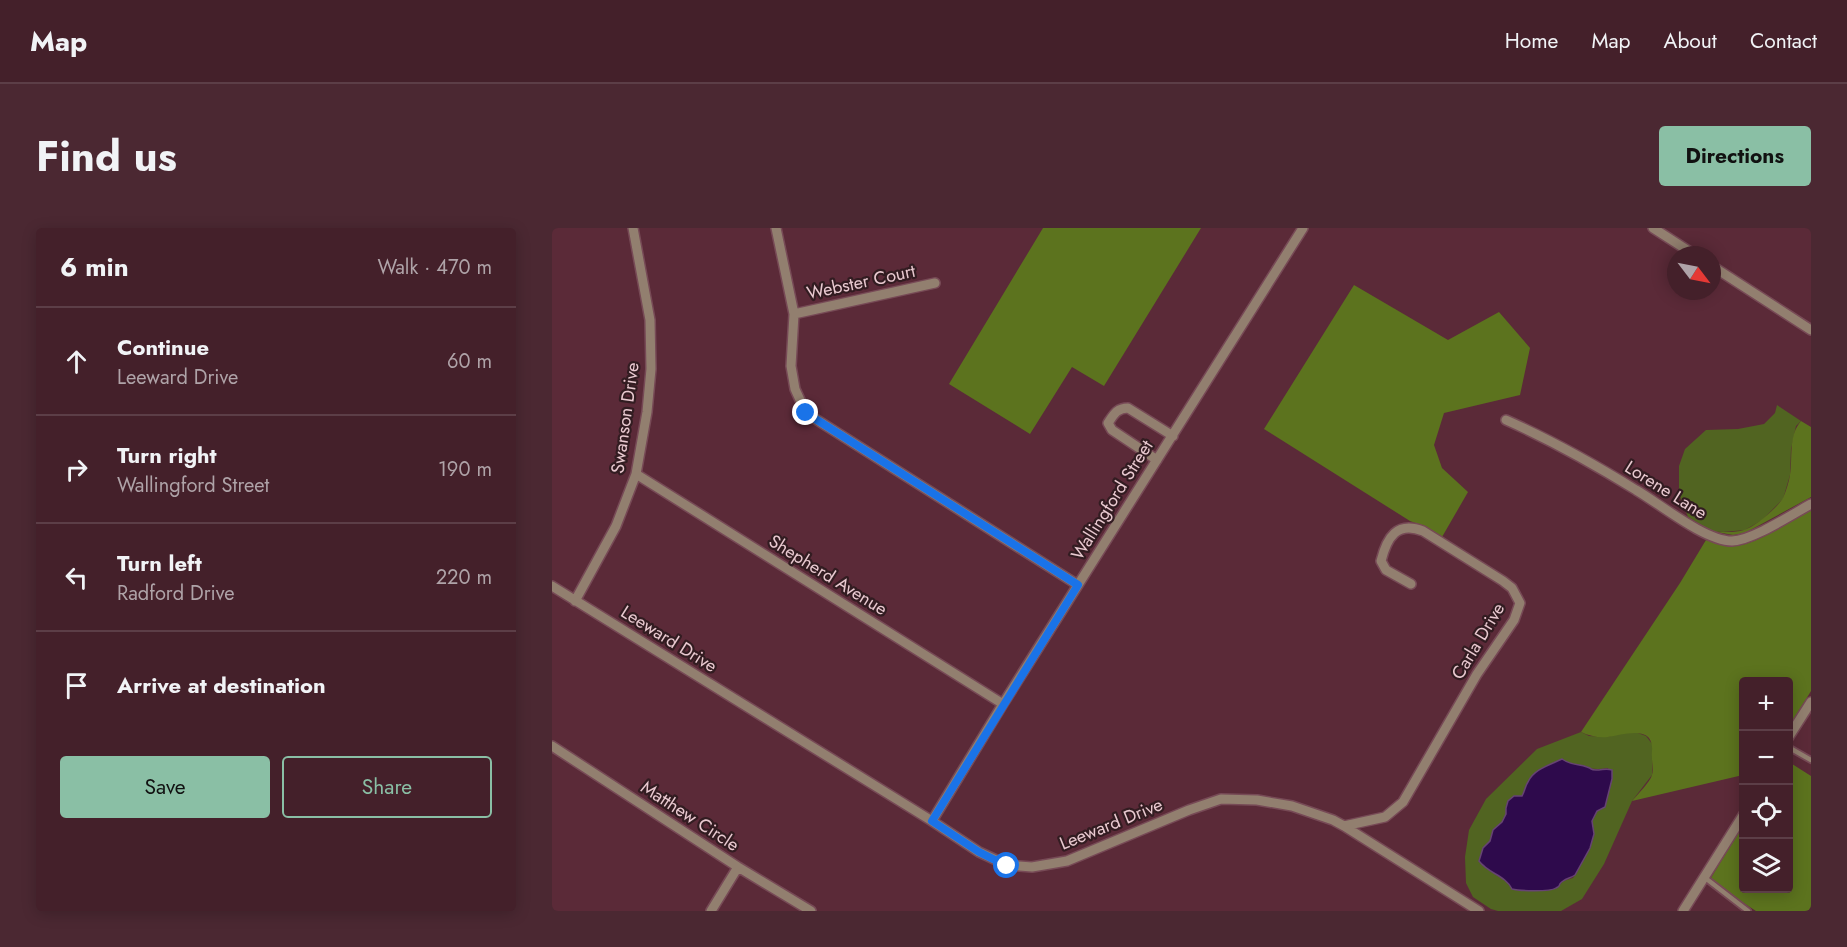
<!DOCTYPE html>
<html lang="en">
<head>
<meta charset="utf-8">
<style>
  body { margin:0; font-family:Jost,sans-serif; background:#4b2832; color:#f1f3f6 }
  .controls { position:absolute; right:18px; bottom:18px; display:grid; overflow:hidden; border-radius:6px; box-shadow:0 3px 15px #0003 }
  .controls button { width:54px; height:54px; display:grid; place-items:center; padding:0; border:0; border-bottom:2px solid #5c3e47; background:#44202a; color:#f1f3f6; font:30px sans-serif }
  .compass { position:absolute; left:1115px; top:18px; width:54px; height:54px; border-radius:50%; background:#44202a; box-shadow:0 3px 15px #0003; rotate:122deg }
  .stop { position:absolute; width:18px; height:18px; margin:-14px; border:4px solid #1a73e8; border-radius:50%; background:#fff }
  .stop.end { background:#1a73e8; border-color:#fff; box-shadow:0 2px 6px #0008 }
  .list { margin:0; padding:0; list-style:none }
  h2 { display:flex; justify-content:space-between; align-items:center; height:78px; margin:0; padding:0 24px; font-size:26px }
  h2 small { font-size:20px; font-weight:400; color:#afa3a8 }
  .list li { display:grid; grid-template-columns:39px 1fr auto; gap:18px; align-items:center; box-sizing:border-box; height:108px; padding:0 24px; border-top:2px solid #5c3e47 }
  .list b { display:block; font-size:22px; white-space:nowrap }
  .list p { margin:0; font-size:20px; white-space:nowrap; color:#afa3a8 }
  .list em { font-size:20px; font-style:normal; color:#afa3a8 }
  .actions { display:flex; gap:12px; padding:18px 24px }
  .actions a { flex:1; padding:14px 0; border:2px solid #8abfa5; border-radius:6px; text-align:center; font-size:21px; color:#8abfa5 }
  .actions .main { background:#8abfa5; color:#111 }
  .icon { flex:none; width:33px; height:33px; fill:none; stroke:currentColor; stroke-width:2; stroke-linecap:round; stroke-linejoin:round }
  .map { position:relative; flex:none; width:1259px; height:683px; overflow:hidden; border-radius:6px }
  header { display:flex; align-items:center; gap:36px; box-sizing:border-box; height:84px; padding:0 30px; background:#44202a; border-bottom:2px solid #5c3e47 }
  header strong { font-size:28px }
  nav { display:flex; gap:33px; margin-inline-start:auto; font-size:21px }
  .intro { display:flex; align-items:center; justify-content:space-between; box-sizing:border-box; height:144px; padding:0 36px }
  h1 { margin:0; font-size:42px }
  .button { padding:15px 27px; border-radius:6px; background:#8abfa5; color:#111; font-size:21px; font-weight:700 }
  main { display:flex; gap:36px; padding:0 36px }
  aside { flex:1; background:#44202a; border-radius:6px; box-shadow:0 3px 15px #0003 }
  .map>svg:first-child { display:block }
  .green { fill:#516421; fill-rule:evenodd }
  .forest { fill:#5c731e }
  .water { fill:#2e0a4c; stroke:#664374; stroke-width:1.5 }
  .lines { fill:none; stroke-linecap:round; stroke-linejoin:round }
  .lane-casing { stroke:#774a56; stroke-width:8 }
  .street-casing { stroke:#774a56; stroke-width:12 }
  .lane { stroke:#927f6f; stroke-width:4.5 }
  .street { stroke:#927f6f; stroke-width:9 }
  .route { stroke:#1a73e8; stroke-width:8 }
  .labels { text-anchor:middle; dominant-baseline:central; stroke-width:4.5; stroke-linejoin:round; paint-order:stroke }
  .street-label { font-size:18px; fill:#e9c9d0; stroke:#321c21 }
</style>
</head>
<body>
<header>
<strong>Map</strong>
<nav><a>Home</a><a>Map</a><a>About</a><a>Contact</a></nav>
</header>
<div class="intro"><h1>Find us</h1><a class="button">Directions</a></div>
<main>
<aside>
<h2>6 min<small>Walk · 470 m</small></h2>
<ul class="list">
<li><svg class="icon" aria-label="ahead" viewBox="0 0 24 24"><path d="M12 20V5M6 11l6-6 6 6"/></svg><div><b>Continue</b><p>Leeward Drive</p></div><em>60 m</em></li>
<li><svg class="icon" aria-label="right" viewBox="0 0 24 24"><path d="M7 20v-9h11M14 6l5 5-5 5"/></svg><div><b>Turn right</b><p>Wallingford Street</p></div><em>190 m</em></li>
<li><svg class="icon" aria-label="left" viewBox="0 0 24 24"><path d="M17 20v-9H6M10 6l-5 5 5 5"/></svg><div><b>Turn left</b><p>Radford Drive</p></div><em>220 m</em></li>
<li><svg class="icon" aria-label="arrive" viewBox="0 0 24 24"><path d="M6 21V4h12l-3 4 3 4H6"/></svg><div><b>Arrive at destination</b></div></li>
</ul>
<div class="actions"><a class="main">Save</a><a>Share</a></div>
</aside>
<div class="map">
<svg width="1259" height="683" viewBox="0 0 1259 683">
  <rect width="100%" height="100%" fill="#5b2a38"/>
  <path class="green" d="M1225,177L1249,193L1244,198L1239,221L1238,247L1231,271L1210,292L1193,302L1171,304L1159,303L1136,289L1127,266V238L1133,221L1154,202L1186,201L1212,196L1223,185Z
    M1029,504L1037,508L1056,509L1068,505L1083,504L1094,508L1101,517L1100,547L1080,573L1052,636L1030,671L1009,683H946L939,681L921,669L914,655L913,629L917,602L934,571L985,521ZM1010,531C1022,539 1042,543 1056,540L1058,558L1055,573L1045,582L1040,593L1042,606L1038,620L1023,647L1021,650L1011,653L1005,660L995,662L960,661L957,654L942,645L931,620L938,613L941,602L950,594L954,586V580L970,568L973,560Z"/>
  <path class="forest" d="M491,0H649L552,158L520,139L478,206L397,156Z
    M802,57L896,112L947,84L978,120L968,167L892,185L882,217L890,240L916,264L890,309L874,299L858,293L712,201Z
    M1249,193L1259,199V269L1193,305L1181,307L1159,303C1169,304 1182,305 1192,302C1203,299 1226,279 1231,270C1234,263 1237,254 1238,247C1241,229 1236,208 1249,193Z
    M1259,282V463L1237,499L1236,454H1192L1191,547L1080,573C1085,567 1098,554 1100,547C1102,541 1099,530 1100,523C1102,496 1071,507 1056,509C1047,510 1037,508 1029,504L1128,355L1154,312C1162,315 1172,318 1182,318C1204,317 1239,293 1259,282Z
    M1237,534L1259,548V683H1204L1157,653L1191,597L1192,660H1236Z"/>
  <path class="water" d="M1010,531C1018,537 1026,536 1035,539C1042,541 1037,542 1044,542C1051,542 1054,540 1060,542V551L1053,579L1045,583L1040,593L1042,606L1038,620L1023,647C1019,650 1015,650 1011,653C1004,658 1011,656 1004,660C998,664 967,663 960,661C953,647 937,646 927,633L931,620L938,613L941,602L950,594L954,586V580L956,573L962,568H970C973,563 973,558 976,554C982,541 998,537 1010,531Z"/>
  <g class="lines">
    <defs>
      <path id="lane" d="M1236,519L1259,532
        M1152,649L1196,683"/>
      <path id="street" d="M224,0L242,86L239,138L243,161L254,185L526,357
        M1101,0L1143,27
        M1160,38L1259,102
        M242,86L383,55
        M954,192C999,212 1042,236 1084,262C1108,276 1153,313 1180,313C1201,312 1239,287 1259,276
        M605,232L560,202L556,195C562,186 565,180 576,180L621,208
        M84,246L451,476
        M0,358L380,593L427,624L455,637L480,639L515,633L637,582L669,571L705,572L740,578L781,592L792,598L927,683
        M23,373L64,298L84,246L95,184L99,141L98,92L81,0
        M1236,510L1259,474
        M0,518L186,639L259,683
        M380,593L451,476L751,0
        M792,598L833,589L851,574L925,446L962,392L968,375L960,360L951,353L871,303C845,293 835,309 829,333L834,342L859,356
        M159,683L186,639
        M1131,683L1192,586"/>
    </defs>
    <use href="#lane" class="lane-casing"/>
    <use href="#street" class="street-casing"/>
    <use href="#lane" class="lane"/>
    <use href="#street" class="street"/>
  </g>
  <g class="lines">
    <path class="route" d="M254,185L526,357L380,593L427,624L455,638"/>
  </g>
  <g class="labels">
    <g class="street-label">
      <text transform="translate(309 54) rotate(-12)">Webster Court</text>
      <text transform="translate(73 190) rotate(-82)">Swanson Drive</text>
      <text transform="translate(1114 262) rotate(32)">Lorene Lane</text>
      <text transform="translate(560 272) rotate(-58)">Wallingford Street</text>
      <text transform="translate(276 347) rotate(32)">Shepherd Avenue</text>
      <text transform="translate(117 411) rotate(32)">Leeward Drive</text>
      <text transform="translate(926 413) rotate(-59)">Carla Drive</text>
      <text transform="translate(138 588) rotate(33)">Matthew Circle</text>
      <text transform="translate(559 596) rotate(-22)">Leeward Drive</text>
    </g>
  </g>
</svg>
<div class="controls">
<button>+</button>
<button>−</button>
<button><svg class="icon" aria-label="locate" viewBox="0 0 24 24"><circle cx="12" cy="12" r="6"/><path d="M12 2v4M12 18v4M2 12h4M18 12h4"/></svg></button>
<button><svg class="icon" aria-label="layers" viewBox="0 0 24 24"><path d="M12 4l9 5-9 5-9-5zM3 14l9 5 9-5"/></svg></button>
</div>
<svg class="compass" viewBox="-18 -18 36 36"><path d="M0-13l5 13h-10z" fill="#e53935"/><path d="M0 13l5-13h-10z" fill="#afa3a8"/></svg>
<div class="stop" style="left:455px;top:638px"></div>
<div class="stop end" style="left:254px;top:185px"></div>
</div>
</main>
</body>
</html>
